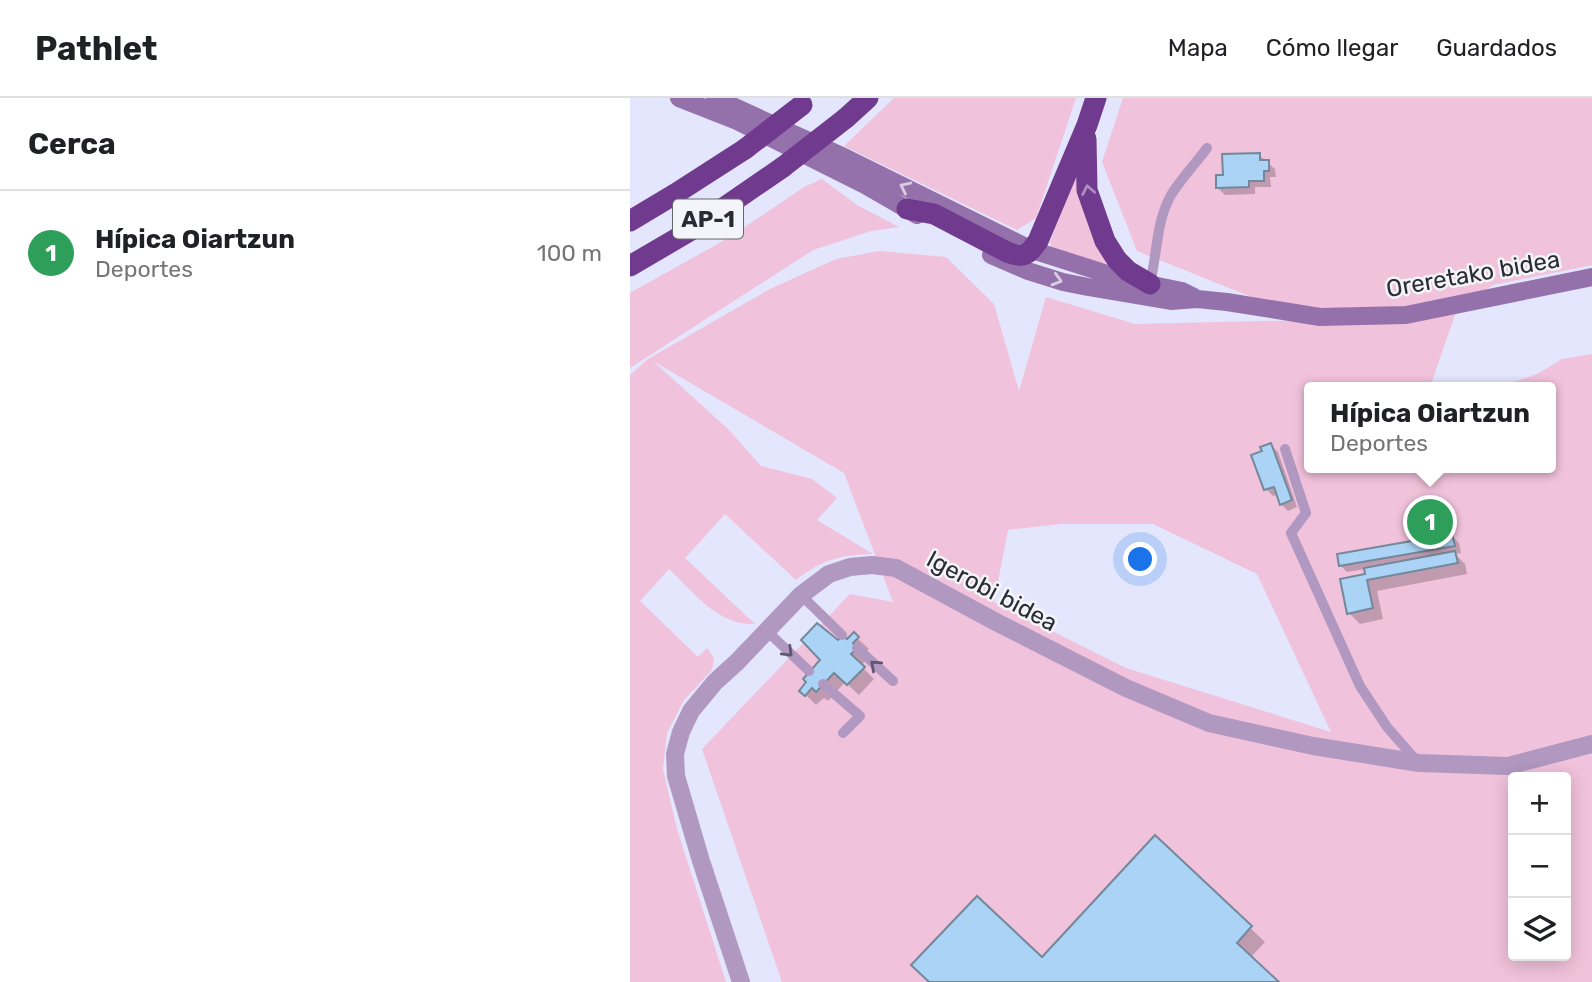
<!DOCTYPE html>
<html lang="es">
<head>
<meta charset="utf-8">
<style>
  body { margin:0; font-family:Rubik,sans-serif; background:#f6f6f6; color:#202124 }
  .controls { position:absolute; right:21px; bottom:21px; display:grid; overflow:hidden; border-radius:7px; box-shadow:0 4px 18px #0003 }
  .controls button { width:63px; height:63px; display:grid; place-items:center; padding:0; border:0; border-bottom:2px solid #e0e0e0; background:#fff; color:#202124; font:35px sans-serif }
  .you { position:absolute; left:511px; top:462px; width:24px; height:24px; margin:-18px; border:5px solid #fff; border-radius:50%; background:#1a73e8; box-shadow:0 0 0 10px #1a73e833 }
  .badge { display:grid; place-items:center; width:46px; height:46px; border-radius:50%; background:#5a5926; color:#fff; font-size:23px; font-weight:700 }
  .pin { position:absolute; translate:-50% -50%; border:4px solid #fff; box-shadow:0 2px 7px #0006 }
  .popup { position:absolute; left:674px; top:284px; width:252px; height:91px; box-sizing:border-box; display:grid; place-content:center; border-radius:7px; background:#fff; filter:drop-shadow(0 2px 5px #0005); font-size:23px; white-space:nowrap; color:#757577 }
  .popup b { font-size:26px; color:#202124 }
  .popup::after { content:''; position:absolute; left:50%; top:100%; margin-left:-14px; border:14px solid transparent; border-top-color:#fff }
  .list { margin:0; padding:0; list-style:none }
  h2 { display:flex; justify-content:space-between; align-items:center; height:91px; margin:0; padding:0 28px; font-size:30px }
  h2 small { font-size:23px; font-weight:400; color:#757577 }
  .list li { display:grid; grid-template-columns:46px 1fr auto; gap:21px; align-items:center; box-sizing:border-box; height:126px; padding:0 28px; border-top:2px solid #e0e0e0 }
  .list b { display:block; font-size:26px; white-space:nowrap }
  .list p { margin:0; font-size:23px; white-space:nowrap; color:#757577 }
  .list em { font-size:23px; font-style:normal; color:#757577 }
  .icon { flex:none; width:38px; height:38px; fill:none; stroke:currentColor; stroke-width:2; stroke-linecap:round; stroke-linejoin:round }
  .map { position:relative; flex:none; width:962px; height:884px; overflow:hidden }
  header { display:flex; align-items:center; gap:42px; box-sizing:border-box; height:98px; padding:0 35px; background:#fff; border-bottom:2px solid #e0e0e0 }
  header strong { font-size:33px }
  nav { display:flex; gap:38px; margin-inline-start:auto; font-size:24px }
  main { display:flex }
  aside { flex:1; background:#fff }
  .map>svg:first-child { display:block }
  .green { fill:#f1c2db; fill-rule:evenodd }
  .shadow { fill:#0003 }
  .building { fill:#abd3f5; stroke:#73889a; stroke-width:2 }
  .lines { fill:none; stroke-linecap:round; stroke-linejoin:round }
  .lane { stroke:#b198c1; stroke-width:10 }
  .street { stroke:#b198c1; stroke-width:18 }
  .secondary { stroke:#9571ac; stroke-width:18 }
  .highway { stroke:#703a8e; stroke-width:21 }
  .highway-bridge { stroke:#703a8e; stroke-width:21 }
  .oneway { stroke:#d8cde3 }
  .oneway2 { stroke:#ab8ebf }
  .oneway3 { stroke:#5f576d }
  .labels { text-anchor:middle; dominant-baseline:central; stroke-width:5; stroke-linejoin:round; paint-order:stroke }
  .shield { fill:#f4f5fa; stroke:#666870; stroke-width:2 }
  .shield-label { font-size:23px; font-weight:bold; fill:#292b35 }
  .street-label { font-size:24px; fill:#292b35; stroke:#f4f5fa }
</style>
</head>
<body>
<header>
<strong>Pathlet</strong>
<nav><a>Mapa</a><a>Cómo llegar</a><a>Guardados</a></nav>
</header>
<main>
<aside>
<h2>Cerca<small></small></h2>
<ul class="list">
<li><span class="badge" style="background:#2e9e5b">1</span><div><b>Hípica Oiartzun</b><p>Deportes</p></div><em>100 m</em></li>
</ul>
</aside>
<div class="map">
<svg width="962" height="884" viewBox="0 0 962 884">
  <rect width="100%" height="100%" fill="#e3e6fc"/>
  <path class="green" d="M264,0H446L406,120L387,132L214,48Z
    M493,0H962V167L863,187L827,211L801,286L791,289H679V370H921V289H870L909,275L932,261L962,256V884H152L72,651L220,496L263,504L214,375L23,263L98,331L131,368L182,381L207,400L187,422L243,456C210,457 193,461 166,482L95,416L55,460L125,526C88,528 64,494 39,471L10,503L68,559L77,550L84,560L82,572L54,602L37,635L33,671L47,731L96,884H0V277L18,261L140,191L206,161L249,153L316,159L364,206L389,293L416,199L505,226L679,222L507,153L472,64ZM431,426H523L627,476L701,634L496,570L364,504L378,432ZM883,679H936V858H883Z
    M443,80H446L447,88L478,165L475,166L421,150L420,144Z
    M192,81L227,107L269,129L241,133L183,152L0,270V195L100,139L174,89Z"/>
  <path class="shadow" d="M629,57L645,71L646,79H640L641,89H625V96L595,97L588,90L595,79Z
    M641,347L648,354L667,409L658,413L651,406L648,396L643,398L636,391L634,354Z
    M822,438L829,445L831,455L825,456L835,466L837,476L747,493L753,521L730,526L719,515L737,477L736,471L717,474L710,467Z
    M224,537L239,551L233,557L237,561L231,568L244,581L229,597L215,584L198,603L194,600L186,607L171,592L208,544L217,543Z
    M525,740L635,844L620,860L412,861Z"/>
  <path class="building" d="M630,55V62H639V73H634V83H619V89L586,90V77H593L592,56Z
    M641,345L662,402L650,407L644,389L634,392L621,357L632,353L630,349Z
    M822,436L825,448L709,468L707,456Z
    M825,453L828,465L737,482L743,510L717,516L710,481L735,476L734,470Z
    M187,525L208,542L213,537L217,541L224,534L229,539L223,545L228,550L221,556L235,569L217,587L204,575L186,594L182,590L175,598L169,593L176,584L173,581L190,562L171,542Z
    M525,737L622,828L607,845L649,884H299L281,867L347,798L412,859Z"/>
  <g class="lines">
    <path class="lane" d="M520,186C527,157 526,125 540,99C548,84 567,64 577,50
      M655,351L676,415L661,435L730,588L757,629L786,662
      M171,497L212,537
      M138,534L179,573
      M227,550L263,583
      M193,586L230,618L213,635"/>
    <path class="street" d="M111,884L71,763L46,678L45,656L51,634L61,613L85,584L107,564L171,497L199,476L220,469L242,467L266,470L366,524L496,590L579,625L683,648L789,665L878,668L962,646"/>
    <path class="secondary" d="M49,0L105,22L235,87L287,117
      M85,0L216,60L402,152L493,181L552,193L564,199
      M361,157L398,173L433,184L458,189L541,203L567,201L597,204L690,219L776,217L962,179"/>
    <path class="highway" d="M216,20L238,0
      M456,41L457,92L475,143L487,162L498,173L520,186
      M277,111L304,116L377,154C394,161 398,157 408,143L457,27L466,0
      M0,123L45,96L115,51
      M0,168L63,131L153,69"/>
    <path class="highway-bridge" d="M115,51L172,7
      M153,69L216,20"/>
  </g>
  <defs><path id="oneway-chevron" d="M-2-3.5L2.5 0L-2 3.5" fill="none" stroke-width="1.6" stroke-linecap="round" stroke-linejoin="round" transform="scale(1.75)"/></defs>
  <g class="oneway">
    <use href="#oneway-chevron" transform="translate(275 89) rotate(-154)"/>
    <use href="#oneway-chevron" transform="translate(427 182) rotate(16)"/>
  </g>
  <use class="oneway2" href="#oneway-chevron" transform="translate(458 92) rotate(-101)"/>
  <g class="oneway3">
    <use href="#oneway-chevron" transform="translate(158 554) rotate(44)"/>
    <use href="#oneway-chevron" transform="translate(245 567) rotate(-138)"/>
  </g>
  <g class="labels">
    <rect class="shield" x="43" y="101.5" width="70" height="39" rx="5"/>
    <g class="shield-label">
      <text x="78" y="121">AP-1</text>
    </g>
    <g class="street-label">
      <text transform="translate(843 176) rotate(-10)">Oreretako bidea</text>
      <text transform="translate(362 493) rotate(28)">Igerobi bidea</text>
    </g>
  </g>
</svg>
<div class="controls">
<button>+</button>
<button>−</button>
<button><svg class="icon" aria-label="layers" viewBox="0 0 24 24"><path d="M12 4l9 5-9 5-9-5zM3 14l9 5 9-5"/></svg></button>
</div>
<div class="you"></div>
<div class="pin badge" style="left:800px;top:424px;background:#2e9e5b">1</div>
<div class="popup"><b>Hípica Oiartzun</b>Deportes</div>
</div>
</main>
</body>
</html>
